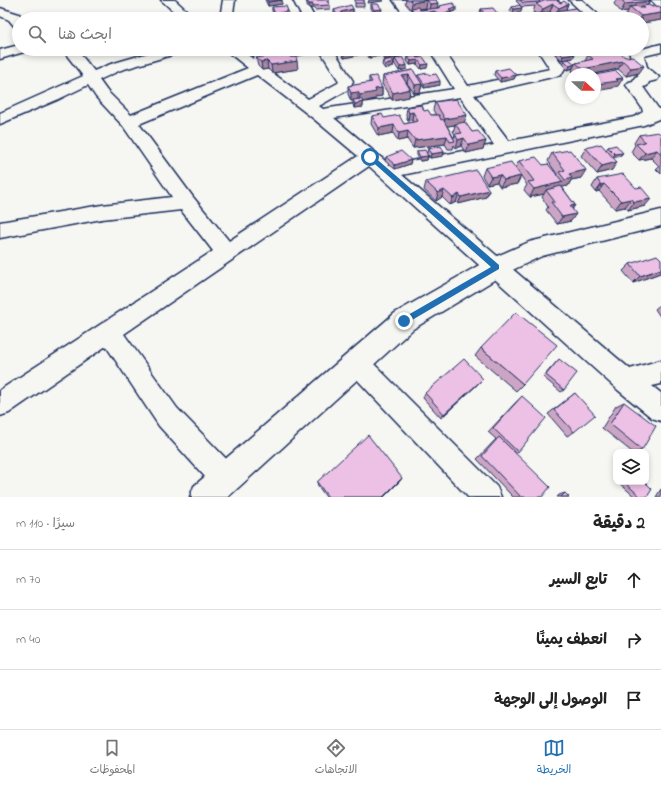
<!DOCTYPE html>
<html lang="ar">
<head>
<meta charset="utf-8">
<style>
  body { margin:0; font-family:"Indie Flower","Playpen Sans Arabic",sans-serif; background:#f2f2f2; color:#222; direction:rtl }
  .controls { position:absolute; right:12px; bottom:12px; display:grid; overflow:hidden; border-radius:8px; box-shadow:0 2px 6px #0003 }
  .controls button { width:36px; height:36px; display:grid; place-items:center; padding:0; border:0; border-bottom:1px solid #e0e0e0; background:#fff; color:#222; font:20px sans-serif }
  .compass { position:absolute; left:565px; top:68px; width:36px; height:36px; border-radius:50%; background:#fff; box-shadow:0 2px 6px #0003; rotate:111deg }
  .stop { position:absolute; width:12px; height:12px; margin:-9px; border:3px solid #1f6fb2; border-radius:50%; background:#fff }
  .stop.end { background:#1f6fb2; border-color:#fff; box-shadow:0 1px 4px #0008 }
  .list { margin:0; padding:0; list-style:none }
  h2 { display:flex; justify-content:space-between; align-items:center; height:52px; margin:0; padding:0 16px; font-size:17px }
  h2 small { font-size:13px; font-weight:400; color:#767676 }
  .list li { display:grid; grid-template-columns:26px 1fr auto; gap:12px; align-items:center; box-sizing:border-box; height:60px; padding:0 16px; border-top:1px solid #e0e0e0 }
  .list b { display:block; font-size:15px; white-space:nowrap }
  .list em { font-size:13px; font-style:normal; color:#767676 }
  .icon { flex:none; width:22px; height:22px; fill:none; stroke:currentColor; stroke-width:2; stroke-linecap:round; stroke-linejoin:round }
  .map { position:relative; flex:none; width:661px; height:497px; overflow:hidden; direction:ltr }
  .search { position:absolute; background:#fff; box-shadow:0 2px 6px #0003; left:12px; right:12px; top:12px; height:44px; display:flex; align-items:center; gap:10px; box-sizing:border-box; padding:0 14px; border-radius:22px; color:#767676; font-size:15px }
  .sheet { height:232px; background:#fff }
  nav { display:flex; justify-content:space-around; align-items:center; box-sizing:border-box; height:56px; border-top:1px solid #e0e0e0; background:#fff; font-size:11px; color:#767676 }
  nav a { display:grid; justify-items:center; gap:2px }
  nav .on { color:#1f6fb2 }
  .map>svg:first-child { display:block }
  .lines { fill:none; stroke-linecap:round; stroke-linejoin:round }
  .minor-casing { stroke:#1b2f5e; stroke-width:3 }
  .tertiary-casing { stroke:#1b2f5e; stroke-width:3 }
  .minor { fill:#f6f6f2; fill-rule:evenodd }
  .tertiary { fill:#f6f6f2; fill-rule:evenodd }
  .wall { fill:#cca5c5; stroke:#1b2f5e; fill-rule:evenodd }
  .shaded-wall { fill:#a686a0; stroke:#1b2f5e }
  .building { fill:#edc0e5; stroke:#1b2f5e }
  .route { fill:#1f6fb2 }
</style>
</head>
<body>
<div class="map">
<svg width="661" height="497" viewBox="0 0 661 497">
  <rect width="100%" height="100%" fill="#f6f6f2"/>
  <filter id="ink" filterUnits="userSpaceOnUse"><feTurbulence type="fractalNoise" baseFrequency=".025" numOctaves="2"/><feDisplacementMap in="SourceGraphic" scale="8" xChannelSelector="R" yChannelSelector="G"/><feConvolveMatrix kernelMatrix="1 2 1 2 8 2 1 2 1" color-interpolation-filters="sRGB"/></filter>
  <g filter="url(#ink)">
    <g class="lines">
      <defs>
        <path id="minor" d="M161,0H175L196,19H182Z
          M223,0H235L233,13L229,19H216L221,12Z
          M293,0H305L315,19H303Z
          M393,0H406L420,19H407Z
          M569,0H582L603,19H589Z
          M651,0H661V7L657,6Z
          M0,8L19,14L23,19H19V27L14,26L9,20L0,16Z
          M661,44V52L644,56L647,67L659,77L657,80L649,82L647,86L643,87L658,108L661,110V118L644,125L606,133L402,175L630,369L661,360V384L652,386L661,393V421L652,418L618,390L369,166L124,334L177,408L236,469L240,479L236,489L226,493L216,489L159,426L106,346L9,413L0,416V390L213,251L181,210L102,219L0,238V222L102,205L172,197L123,126L96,97L88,85L59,99L0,124V113L83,76L62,49H76L94,71L111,64L162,49H184L182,52L121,70L99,80L107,91L131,115L248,68L224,49H240L253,59L255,56L287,49H314L312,52L259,63L308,99L338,83L339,81L319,49H333L353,81L349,89L319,106L323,109L454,89L429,49H443L468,86L550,69L537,49H551L565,68L561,75L474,95L509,141L634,117L643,112L642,108L626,85L629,82L633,81L635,77L639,76L633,68L630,54L625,49H642ZM257,75L314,119L358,156L229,241L193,197L139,124ZM460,97L494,145L390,165L334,118Z
          M19,45V49H26L24,52L0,59V50Z
          M357,352L365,355L497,487L501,497H468L349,371L345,363L349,355Z"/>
        <path id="tertiary" d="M661,210V226L542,256L504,274L413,329L228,497H190L194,486L395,313L488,260L529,242Z"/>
      </defs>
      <use href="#minor" class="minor-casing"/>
      <use href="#tertiary" class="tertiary-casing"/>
      <use href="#minor" class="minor"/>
      <use href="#tertiary" class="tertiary"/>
    </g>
    <path class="wall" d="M265,0H282V4L268,6Z
      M312,0H329V2H327L330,5V9L315,10L313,8H309L307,5V1Z
      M355,0H364V7H355Z
      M406,0H436L437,8H439V6L456,11L451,12L450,16H446L445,19H441L439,18L440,19H424L425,17H422L424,19H415L410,12L411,10L405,3ZM426,8V9L420,10L419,9Z
      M517,0H539L540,2V3L544,1L543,0H559V2L561,3L568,4L566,9L586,17L585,19H526L527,15L536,14L533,12L535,6L522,7L516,1Z
      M616,0H649L650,1L648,5L652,7L661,8V20L642,23V19H631L626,15L628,11L621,12L614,4Z
      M371,4L381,13L374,14L371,8Z
      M272,7L289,15L283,16L291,19H264V18L275,16L272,11Z
      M512,7L521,12L513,13L510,11Z
      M353,9V13L343,15V19H337L334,14V10Z
      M481,9L497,13L496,17L484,19L480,13Z
      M272,49H278L279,51L273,52Z
      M341,49L359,51L358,55L344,58L341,53Z
      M364,49H383L384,51V55L369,58Z
      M410,49L419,57H416L427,68L421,69L417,64L410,65L407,61L408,57L412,56L410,53Z
      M558,49H571L573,58L562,60L555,54L557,50Z
      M581,49H614L612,51L639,73L626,76L618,69L594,74H576L572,71L573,68L568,70L562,64L564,60L575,64L576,63L585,61L588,55Z
      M383,55L399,58L407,69L399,71L394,63V62H393V67L385,69L382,65L383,61H384L383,59Z
      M290,57L298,69L272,73L268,69L262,70L258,66L256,58Z
      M413,70L417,77L418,75L440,85L424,88L422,85L420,92L414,93L407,83H406L410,89L409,97L392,100L382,84L383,76Z
      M495,71L516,75L514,79L500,82L494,75Z
      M369,77L382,88V96L376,97L375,99L363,102V107L354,108L353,104V100L351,101L348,94V86L369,83Z
      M435,102L464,122L472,132L486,141L483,149L466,153L461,146L456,148L454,145L453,149H448L445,144L413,148L407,139L398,141L393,133L378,136L371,124L372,116L404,124L413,122L412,120L408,121L406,115L407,107L424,111L431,115H436L433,110ZM455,125L453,132L455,134L454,138L447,126Z
      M639,135H661V174L656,169L659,166L651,158L639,160L631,152L635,145L634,143Z
      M608,147L623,153L620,156L613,158L612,170L597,174L581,156L586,148L606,150Z
      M428,149L444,152L443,156L430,158L428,155L427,160L420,161L417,155V151L427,153Z
      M552,153L581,178L571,180L568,186L562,187L575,205L573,208L571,221L557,224L546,210L548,207L542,197L544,194L530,197L524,190L527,185L521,176L517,184L500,187L497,182L487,184L482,176L485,168H515L519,161L543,165L557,175V174L548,161Z
      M386,157L411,160L410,164L395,169L385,161Z
      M597,179L636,188L645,206L628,210L625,207L615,209L599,191L596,192L592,187Z
      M426,182L489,190L486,197L458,204L456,202L450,205L442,197L436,201L424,190Z
      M630,264L660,273L633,283L623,271Z
      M661,304V318L655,309Z
      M481,348L523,384L516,391L475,356Z
      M559,359L564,390L561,392L543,377Z
      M479,383L441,418L423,398L425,393Z
      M575,393L574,432L567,436L548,414Z
      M522,396L518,452L515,454L542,497H513L477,459L496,439L488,432L517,401Z
      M624,402L642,450L637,452H632L602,428L616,406Z
      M616,473V480L613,477Z
      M402,478L399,482L384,497H326L318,486L317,482Z
      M618,482H645L647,497H635Z
      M661,489V497H656Z
      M565,493L569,497H557L559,495Z"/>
    <path class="shaded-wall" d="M282,0V4L268,6V2Z
      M369,0H383V1L368,3Z
      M427,0L426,8L412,10L411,9L412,3Z
      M650,1L646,8L642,6L641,9L630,7L628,11L621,12L625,4Z
      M438,3L437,11H434V15L419,17L420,14L429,12L430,4Z
      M309,4H313V8H309Z
      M553,4L550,12L540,16L543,9Z
      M568,4L565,11L557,12L559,8Z
      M456,7V11L451,12L450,16H446L445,19H442L443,16L449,9Z
      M522,8L521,12L513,13L514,9Z
      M353,9V13L343,15V19H338V16L341,12Z
      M382,9L381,13L374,14V10Z
      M288,11L289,15L275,18V14Z
      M661,13V20L642,23V19H639L641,16Z
      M397,49H404V51L397,52Z
      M574,49H580V50L573,51Z
      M591,49H614L612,52L591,55L589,53L588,55Z
      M359,51L358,55L344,58V54Z
      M384,51V55L369,58V54Z
      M419,53V57L413,58V54Z
      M575,54L573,58L562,60L563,56Z
      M399,57V61L395,59L394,62L385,63L386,59Z
      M418,60L417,64L410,65L411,61Z
      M267,61L268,69L262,70L261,62Z
      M297,61L298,69L272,73L271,65Z
      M623,61L618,69L594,74H580L583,69Z
      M394,63L393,67L385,69V65Z
      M428,64L427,68L421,69L422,65Z
      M575,64L573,68L568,70L570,66Z
      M407,65V69L399,71L400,67Z
      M644,66L639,73L626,76L631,68Z
      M409,75L407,83L401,84L402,76Z
      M516,75L514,79L500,82L501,78Z
      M623,78L618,86L614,87L613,88L595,91V87L597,84Z
      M440,81V85L424,88V84Z
      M422,84L420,92L414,93L415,85Z
      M382,88V96L376,97L375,99L359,103L360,95L375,89Z
      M410,89L409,97L392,100L393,93Z
      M358,92V100L351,101V93Z
      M363,102V107L354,108L355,104Z
      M413,112L412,120L408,121L409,113Z
      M467,115L464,123L443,127L445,119Z
      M394,125L393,133L378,136L379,128Z
      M408,131L407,139L398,141L399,133Z
      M447,136L445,144L413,148L415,140Z
      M464,138L461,146L456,148L458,140Z
      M486,141L483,149L466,153L469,145Z
      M657,150L651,158L639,160L645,153Z
      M444,152L443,156L430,158L431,154Z
      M623,153L620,156L612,158L615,154Z
      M428,156L427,160L420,161V157Z
      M411,160L410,164L395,169V165Z
      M617,162L612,170L597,174L602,166Z
      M586,170L581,178L571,180L568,186L546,190L544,194L530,197L534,189L563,182L569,174Z
      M500,175L497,182L487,184L491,177Z
      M521,176L517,184L500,187L504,180Z
      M604,184L599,191L596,192L601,185Z
      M444,190L442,197L436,201L438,193Z
      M489,190L486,197L458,204L461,197Z
      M459,194L456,202L450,205L453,198Z
      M631,199L625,207L615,209L621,201Z
      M651,199L645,206L628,210L634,202Z
      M575,205L570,212V206Z
      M576,214L571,221L557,224L562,217Z
      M661,269V273H660L633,283L640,276Z
      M483,379L479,383L441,418L444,414Z
      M402,478L399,482L384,497H383Z"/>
    <path class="building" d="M267,0H282L268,2Z
      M312,0H326L330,5L315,6L313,4H309L307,1Z
      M355,0H364V3H355Z
      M410,0H436L438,3L430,4L427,0L412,3Z
      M520,0H539L540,2L523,3Z
      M546,0H559L557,1L561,3L564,1L568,4L559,8L553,4L543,9L536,4Z
      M622,0H649L650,1L625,4Z
      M453,3L456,7L449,9L451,12L444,13L446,15L443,16L434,11L420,14L424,19H419L411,8L418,7L420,10L438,8L441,7L439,6Z
      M371,4H378L382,9L374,10Z
      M351,5L353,9L341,12L343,15L338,16L334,10Z
      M520,5L522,8L514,9L512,7Z
      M649,5L652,7L659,6L661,8V13L641,16L630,7L637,6L640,8H645L642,6Z
      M286,6L288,11L275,14L272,7Z
      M493,8L497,13L485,15L481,9Z
      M576,8L586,17L566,18L567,19H543V18L531,19L527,15L550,12L557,18L562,17L556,11Z
      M282,15L283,17L289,16L291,19H265L264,18Z
      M366,15L368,19H354L353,17Z
      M437,15L440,19H427L425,16Z
      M382,17H396L398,19H384Z
      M341,49H357L359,51L344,54Z
      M366,49H383L384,51L369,54Z
      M410,49H417L419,53L413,54Z
      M562,49H571L575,54L563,56L557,50Z
      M617,50L625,57L632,56L644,66L631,68L623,61L583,69L576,63L593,59L588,55Z
      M596,52L597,53L591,54L589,53Z
      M289,53L290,57H296L297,61L271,65L267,61L261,62L256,58Z
      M397,53L399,57L386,59L383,55Z
      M415,56L417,58L423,57L428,64L422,65L418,60L411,61L408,57Z
      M402,57L407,65L400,67L395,59Z
      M391,59L394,63L385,65L383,61Z
      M569,59L575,64L570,66L564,60Z
      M509,68L516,75L501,78L495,71Z
      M413,70L422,84L415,85L409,75L402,76L410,89L393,93L383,76Z
      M616,71L623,78L616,79L618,81L597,84L595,82V75Z
      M427,73L430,75L436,74L440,81L424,84L418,75Z
      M376,76L382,88L375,89L376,92L360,95L358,92L351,93L348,86L372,82L369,77Z
      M361,99L363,102L355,104L353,100Z
      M456,99L467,115L445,119L435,102Z
      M422,105L424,111L428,110L431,115H439L441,120L443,119L455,141L450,142L447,136L415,140L408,131L399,133L394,125L379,128L372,116L382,114L384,118L399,115L404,124L418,121L413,112L409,113L407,107Z
      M465,122L472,132L478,131L486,141L469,145L464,138L458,140L455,134L462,133L455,124Z
      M658,132L661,135V154L657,150L645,153L636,144L645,142L639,135Z
      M601,144L617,162L602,166L586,148Z
      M616,145L623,153L615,154L608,147Z
      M441,146L444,152L431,154L428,149Z
      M425,150L428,156L420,157L417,151Z
      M570,150L586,170L569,174L572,178L565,180L559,172L565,170L552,153Z
      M401,151L411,160L395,165L386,157Z
      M536,157L543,165L548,164L563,182L534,189L528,182L534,181L519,161Z
      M511,162L521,176L504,180L500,175L491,177L485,168Z
      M476,170L489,190L461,197L459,194L453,198L444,190L438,193L426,182Z
      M623,174L636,188L641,187L651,199L634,202L631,199L621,201L604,184L601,185L597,179Z
      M561,186L575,205L570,206L576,214L562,217L551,202H555L546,190Z
      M657,255L661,259V269L640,276L630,264Z
      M516,312L557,345L523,384L481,348Z
      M464,359L483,379L444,414L425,393Z
      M559,359L577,373L564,390L546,375Z
      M575,393L595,415L574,432L554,410Z
      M522,396L546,418L518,452L493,428Z
      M624,402L656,426L642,450L610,424Z
      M368,435L402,478L383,497H328L317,482Z
      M499,437L550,487L542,497H521L482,456Z
      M624,482H645L652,489L647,497H641Z
      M565,493L569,497H561Z"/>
  </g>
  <path class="route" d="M368,155H372L499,265V269L407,323H401V319L491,267L368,158Z"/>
</svg>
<div class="controls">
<button><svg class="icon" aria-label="layers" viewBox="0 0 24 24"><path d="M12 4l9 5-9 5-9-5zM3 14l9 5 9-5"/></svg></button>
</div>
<svg class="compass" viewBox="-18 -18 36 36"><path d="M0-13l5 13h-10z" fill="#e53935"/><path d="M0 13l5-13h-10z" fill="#767676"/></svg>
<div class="stop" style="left:370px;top:157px"></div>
<div class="stop end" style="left:404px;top:321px"></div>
<div class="search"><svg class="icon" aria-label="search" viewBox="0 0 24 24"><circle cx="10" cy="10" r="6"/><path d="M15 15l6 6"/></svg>ابحث هنا</div>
</div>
<section class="sheet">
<h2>2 دقيقة<small>سيرًا · 110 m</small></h2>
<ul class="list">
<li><svg class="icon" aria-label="ahead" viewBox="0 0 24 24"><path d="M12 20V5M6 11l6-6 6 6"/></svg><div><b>تابع السير</b></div><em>70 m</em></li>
<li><svg class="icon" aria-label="right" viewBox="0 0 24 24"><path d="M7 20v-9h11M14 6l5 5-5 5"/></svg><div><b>انعطف يمينًا</b></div><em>40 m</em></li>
<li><svg class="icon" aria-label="arrive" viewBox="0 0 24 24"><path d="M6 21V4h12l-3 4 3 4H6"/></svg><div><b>الوصول إلى الوجهة</b></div></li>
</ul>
</section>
<nav>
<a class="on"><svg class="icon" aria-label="map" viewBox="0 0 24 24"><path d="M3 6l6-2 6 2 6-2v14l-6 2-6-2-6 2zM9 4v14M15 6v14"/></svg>الخريطة</a>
<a><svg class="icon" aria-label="directions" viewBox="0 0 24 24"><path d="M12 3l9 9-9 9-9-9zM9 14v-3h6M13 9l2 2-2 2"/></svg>الاتجاهات</a>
<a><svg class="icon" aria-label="saved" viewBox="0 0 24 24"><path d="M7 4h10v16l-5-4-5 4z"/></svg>المحفوظات</a>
</nav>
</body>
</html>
